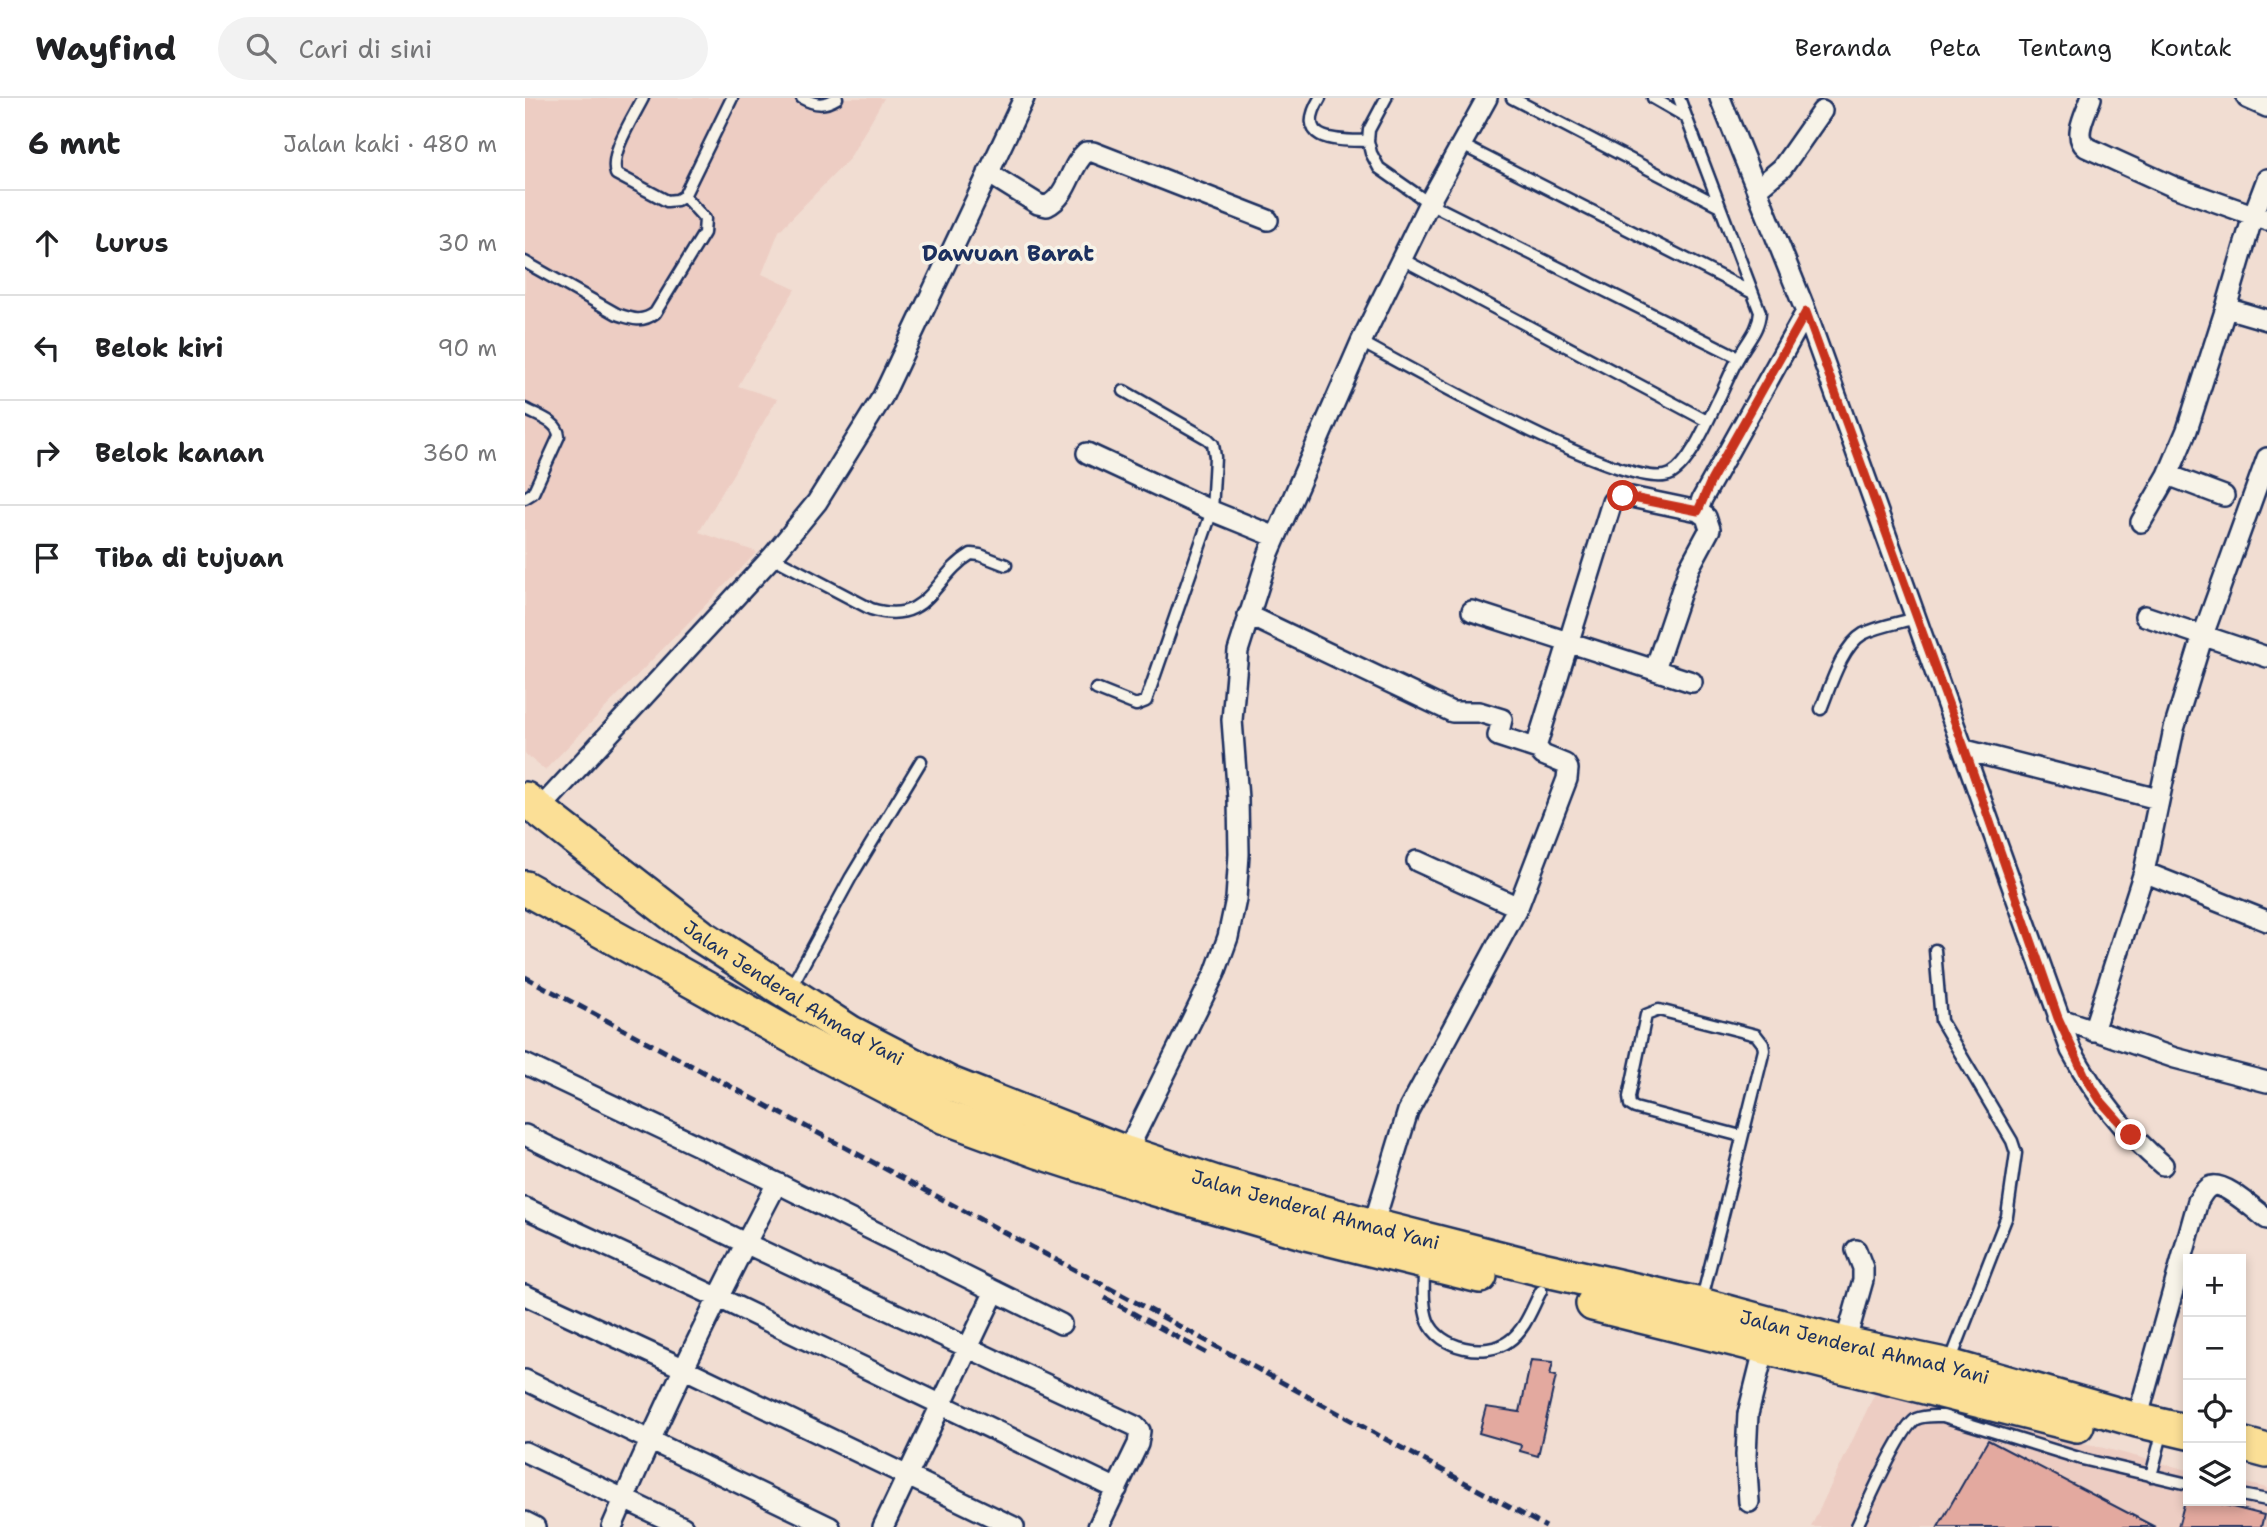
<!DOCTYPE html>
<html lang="id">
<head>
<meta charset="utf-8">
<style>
  body { margin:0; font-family:"Shantell Sans",sans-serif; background:#f2f2f2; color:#202124 }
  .controls { position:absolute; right:21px; bottom:21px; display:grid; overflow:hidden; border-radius:0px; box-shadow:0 4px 10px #0003 }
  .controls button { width:63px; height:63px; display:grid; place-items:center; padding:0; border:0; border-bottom:2px solid #e0e0e0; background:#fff; color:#202124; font:35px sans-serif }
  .stop { position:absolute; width:21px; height:21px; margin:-16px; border:5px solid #c8321e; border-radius:50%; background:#fff }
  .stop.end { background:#c8321e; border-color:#fff; box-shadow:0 2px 7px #0008 }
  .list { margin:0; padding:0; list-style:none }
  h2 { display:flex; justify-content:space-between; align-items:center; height:91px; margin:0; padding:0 28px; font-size:30px }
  h2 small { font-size:23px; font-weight:400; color:#757577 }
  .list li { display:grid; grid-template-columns:46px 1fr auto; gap:21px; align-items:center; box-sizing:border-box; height:105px; padding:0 28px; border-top:2px solid #e0e0e0 }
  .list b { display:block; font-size:26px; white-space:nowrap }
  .list em { font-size:23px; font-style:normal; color:#757577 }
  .icon { flex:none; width:38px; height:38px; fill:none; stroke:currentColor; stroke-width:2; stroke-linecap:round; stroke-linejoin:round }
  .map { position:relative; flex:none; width:1742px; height:1429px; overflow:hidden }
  header { display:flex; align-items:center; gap:42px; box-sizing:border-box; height:98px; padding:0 35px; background:#fff; border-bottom:2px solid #e0e0e0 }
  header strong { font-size:33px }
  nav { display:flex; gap:38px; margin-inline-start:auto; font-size:24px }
  .search { width:490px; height:63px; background:#f2f2f2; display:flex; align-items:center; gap:18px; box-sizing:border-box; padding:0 24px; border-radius:38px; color:#757577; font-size:26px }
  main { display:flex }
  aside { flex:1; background:#fff }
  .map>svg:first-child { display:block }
  .built { fill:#edcdc3 }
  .building { fill:#e3a99f; stroke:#1b2f5e; stroke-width:2 }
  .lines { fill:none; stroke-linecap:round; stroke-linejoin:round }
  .service-casing { stroke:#1b2f5e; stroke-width:15 }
  .minor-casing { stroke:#1b2f5e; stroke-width:24 }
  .trunk-casing { stroke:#1b2f5e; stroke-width:38 }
  .service { stroke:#f7f3e8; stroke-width:10 }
  .minor { stroke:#f7f3e8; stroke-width:19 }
  .trunk { stroke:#fbdf96; stroke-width:33 }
  .rail { stroke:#1b2f5e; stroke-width:5; stroke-dasharray:10 5; stroke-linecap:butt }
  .route { stroke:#c8321e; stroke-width:9 }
  .labels { text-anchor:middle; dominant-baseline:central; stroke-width:7; stroke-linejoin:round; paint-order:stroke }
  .street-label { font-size:19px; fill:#1b2f5e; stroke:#f7f3e8 }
  .quarter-label { font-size:23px; font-weight:bold; fill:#1b2f5e; stroke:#f7f3e8 }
</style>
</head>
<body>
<header>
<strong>Wayfind</strong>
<div class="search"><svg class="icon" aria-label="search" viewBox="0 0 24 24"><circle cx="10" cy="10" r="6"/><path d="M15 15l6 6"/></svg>Cari di sini</div>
<nav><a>Beranda</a><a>Peta</a><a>Tentang</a><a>Kontak</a></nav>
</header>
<main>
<aside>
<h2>6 mnt<small>Jalan kaki · 480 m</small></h2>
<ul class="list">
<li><svg class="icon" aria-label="ahead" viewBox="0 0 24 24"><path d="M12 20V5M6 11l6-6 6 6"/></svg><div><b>Lurus</b></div><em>30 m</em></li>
<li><svg class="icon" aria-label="left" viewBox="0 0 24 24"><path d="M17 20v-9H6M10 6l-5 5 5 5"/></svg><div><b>Belok kiri</b></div><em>90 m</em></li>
<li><svg class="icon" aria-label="right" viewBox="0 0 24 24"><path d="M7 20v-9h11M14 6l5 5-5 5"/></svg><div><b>Belok kanan</b></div><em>360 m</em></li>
<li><svg class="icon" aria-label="arrive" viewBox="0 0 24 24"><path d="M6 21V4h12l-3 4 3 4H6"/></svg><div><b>Tiba di tujuan</b></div></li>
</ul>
</aside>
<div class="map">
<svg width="1742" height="1429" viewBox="0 0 1742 1429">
  <rect width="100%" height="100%" fill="#f1ddd2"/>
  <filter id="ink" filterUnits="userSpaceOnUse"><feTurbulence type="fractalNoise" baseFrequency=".0143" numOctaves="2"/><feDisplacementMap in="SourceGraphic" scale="14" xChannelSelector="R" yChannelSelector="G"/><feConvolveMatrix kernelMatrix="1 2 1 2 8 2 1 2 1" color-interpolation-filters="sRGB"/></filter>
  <g filter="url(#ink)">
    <path class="built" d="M0,0H359L324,61L254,133L237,176L270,191L213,288L252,301L174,434L232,454L20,672L0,656Z
      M1352,1291L1663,1372V1403H1716V1384L1742,1390V1429H1286Z"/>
    <path class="building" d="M1006,1262L1028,1264L1025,1277L1031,1278L1013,1358L995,1353L996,1347L954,1335L961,1309L995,1314Z
      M1463,1342L1630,1429H1413Z
      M1660,1403H1684L1739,1417L1736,1429H1653Z"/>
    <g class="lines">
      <defs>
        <path id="service" d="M118,0C108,20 84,55 91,76L142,103L152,102L159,98L207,0
          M277,0C290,7 299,8 312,0
          M795,0C768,45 813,42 843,43
          M861,0L844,32L843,43L846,55L854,70L904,105L1213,259
          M987,0L1193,107
          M1128,0L1161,19
          M937,47L1226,194
          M877,161L1182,323
          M0,164L92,216C107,221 117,225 130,215L179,135L180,121L159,98
          M836,244C883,269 1106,397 1146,376C1166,365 1184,320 1194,300C1201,286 1207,270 1215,257C1223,242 1234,232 1235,214L1154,0
          M0,311C12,318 33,323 34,338L8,395L0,400
          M247,459L346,511C404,529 408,478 446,456L455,457L481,467
          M571,591L611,607L621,603L687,413L690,359L688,346L683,341L599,293
          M1296,611C1305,589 1317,548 1338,536C1354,528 1374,525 1391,520
          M1410,852L1416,923L1487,1043L1491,1055L1482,1118L1425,1264
          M265,891L326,779L396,663
          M899,1169C899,1186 897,1207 903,1223C914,1251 961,1260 984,1243C1000,1232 1007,1210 1016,1193
          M1177,1201L1239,952L1238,946L1231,937L1134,912L1121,917L1104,999L1105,1007L1110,1010L1216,1038
          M1626,1378L1638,1332
          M1716,1397L1742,1402
          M1332,1428C1342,1407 1375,1331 1391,1321C1399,1317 1410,1318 1418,1318L1557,1361L1663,1386"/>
        <path id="minor" d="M1195,0L1281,214L1546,952C1570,997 1599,1034 1638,1067
          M1566,0C1561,15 1547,38 1561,49L1649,89L1742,122
          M1722,0L1742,9
          M463,75L513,106L522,108C544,97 544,69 561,54H568L743,122
          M1742,81L1728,118L1701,210L1742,222
          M1233,90L1257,70L1297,13
          M562,355L687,413L751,439
          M1643,377L1699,398
          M1616,424L1643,377L1662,332L1701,210
          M947,513L1167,584
          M723,517L927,614H954L977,621L973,638L1013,651L1018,657L1040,666L1043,671L1042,681L993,809L883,1013L848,1128
          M1620,518L1742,559
          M1130,571L1164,470L1185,431L1181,419L1173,413L1177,401L1281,214
          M1013,651L1012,646L1087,404L1092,398L1106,399L1173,413
          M1440,652L1633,701
          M14,712L247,459L292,404L358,298L499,0
          M892,763L993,809
          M1619,774L1742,823
          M1533,920L1650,960L1742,984
          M1568,933L1619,774L1649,631L1678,537L1742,360
          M0,966L252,1085L536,1226
          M0,1037L220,1145L610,1328L615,1333L613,1346L573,1429
          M601,1055L690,875L703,839L711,801L714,756L713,701L707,622L713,553L744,455L836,244L904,105L962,0
          M0,1110L194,1200L592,1391
          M0,1197L160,1271L489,1429
          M1320,1246L1338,1182V1170L1331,1152
          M0,1282L305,1429
          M1612,1322L1673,1103C1676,1098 1679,1092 1684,1089C1697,1081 1730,1112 1742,1121
          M0,1354L158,1429
          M1224,1404L1221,1357L1223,1316L1240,1248
          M0,1424L10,1429
          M87,1429C137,1312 193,1197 252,1085
          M358,1429L470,1193"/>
        <g id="trunk">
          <path id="s1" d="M0,701L176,838L326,935L423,985L601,1055L691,1085L848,1128L1017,1171L1176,1207L1320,1246L1424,1268L1612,1322L1663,1334"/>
          <path d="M0,790L299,956L420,1019L513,1053L627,1090L781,1135L955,1178"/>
          <path d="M1068,1206L1552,1327"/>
          <path d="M1716,1346L1742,1353"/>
        </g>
      </defs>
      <use href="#service" class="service-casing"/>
      <use href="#minor" class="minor-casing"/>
      <use href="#trunk" class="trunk-casing"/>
      <use href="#service" class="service"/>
      <use href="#minor" class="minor"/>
      <use href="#trunk" class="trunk"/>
      <path class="rail" d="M0,879L614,1206L1021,1429
        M580,1200L685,1257"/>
    </g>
  </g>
  <g class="lines" filter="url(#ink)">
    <path class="route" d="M1098,398L1173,413L1186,383L1281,214L1440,652L1533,920L1559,976L1575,1002L1606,1037"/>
  </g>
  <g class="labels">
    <g class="street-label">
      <text stroke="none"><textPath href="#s1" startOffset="332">Jalan Jenderal Ahmad Yani</textPath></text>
      <text stroke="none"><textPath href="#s1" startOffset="900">Jalan Jenderal Ahmad Yani</textPath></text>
      <text stroke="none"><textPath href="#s1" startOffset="1466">Jalan Jenderal Ahmad Yani</textPath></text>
    </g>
    <g class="quarter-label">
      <text x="483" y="155">Dawuan Barat</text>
    </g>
  </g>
</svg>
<div class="controls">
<button>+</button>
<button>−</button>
<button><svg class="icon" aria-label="locate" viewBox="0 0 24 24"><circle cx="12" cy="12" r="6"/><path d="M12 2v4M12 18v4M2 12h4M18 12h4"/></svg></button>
<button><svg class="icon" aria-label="layers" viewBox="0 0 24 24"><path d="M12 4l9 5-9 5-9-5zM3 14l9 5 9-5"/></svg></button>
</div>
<div class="stop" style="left:1098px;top:398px"></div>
<div class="stop end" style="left:1606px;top:1037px"></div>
</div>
</main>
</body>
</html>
